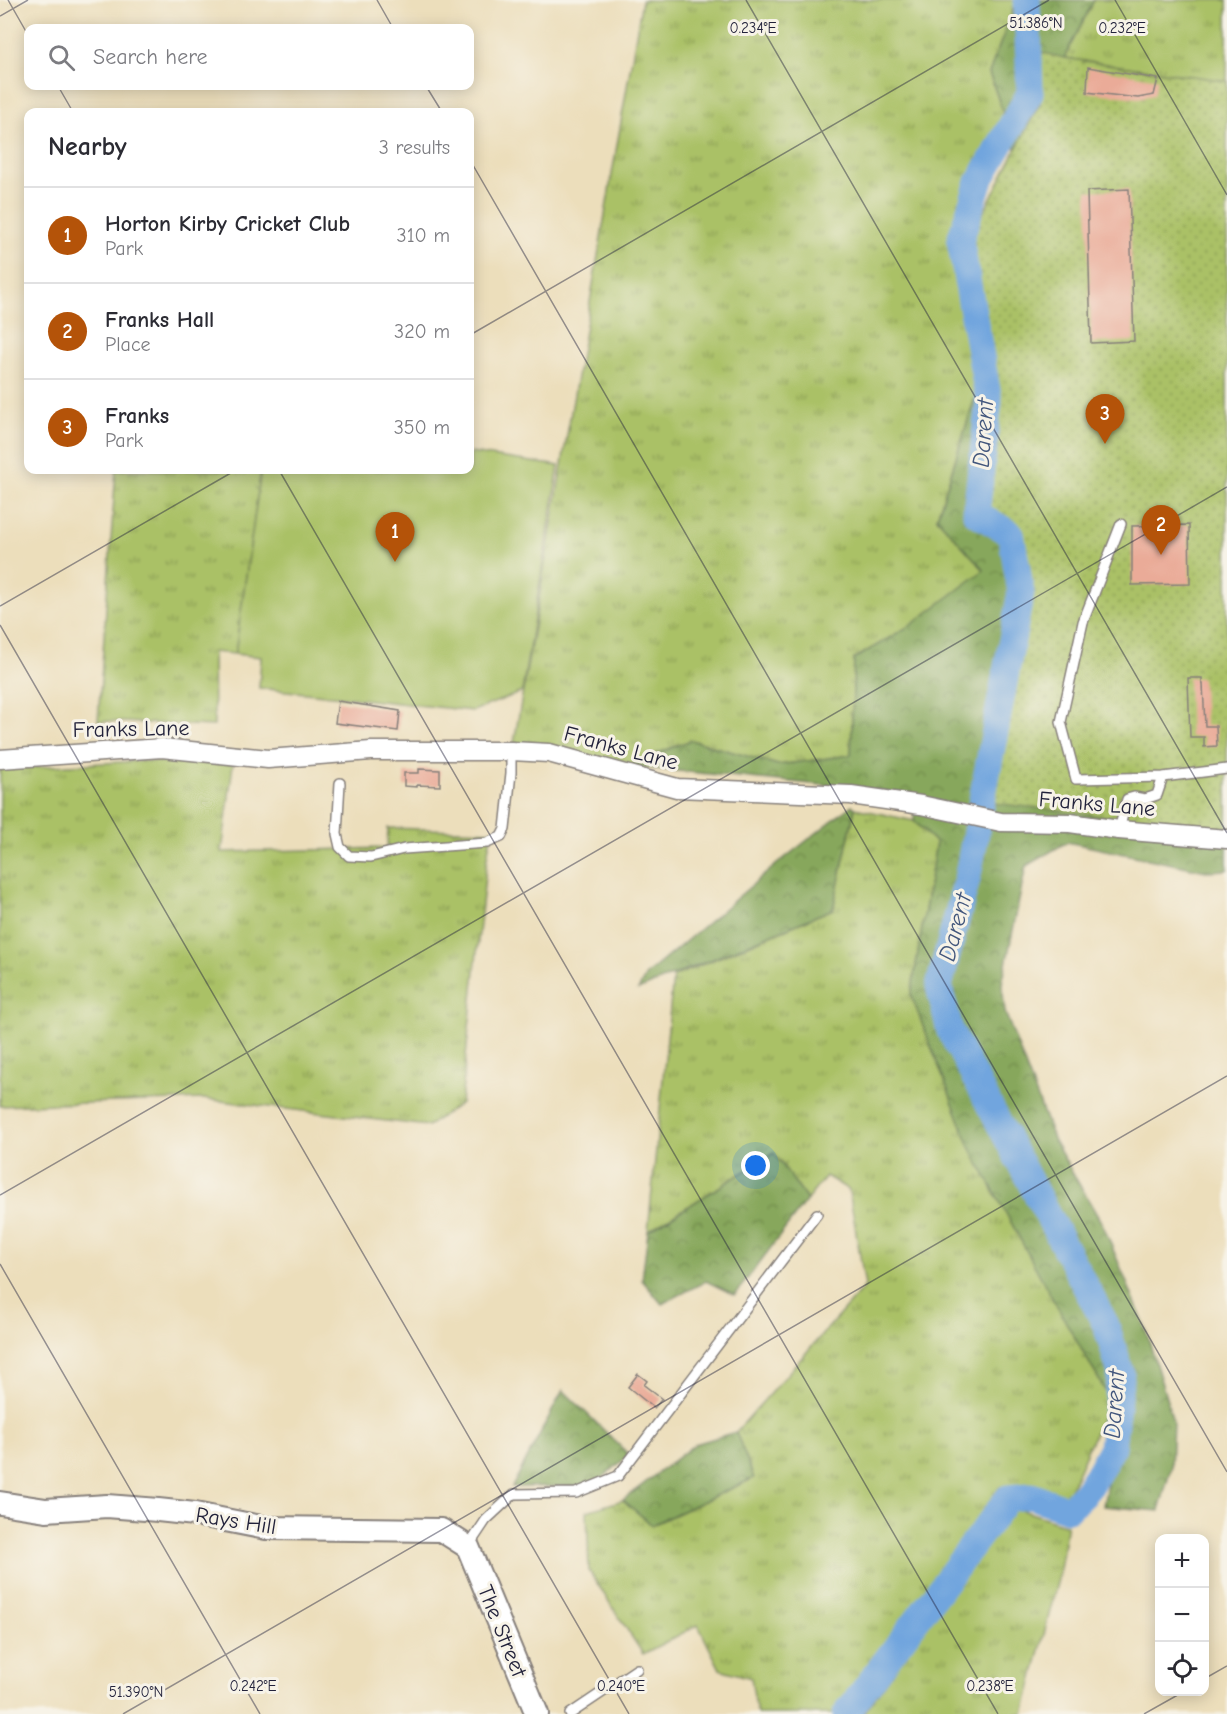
<!DOCTYPE html>
<html lang="en">
<head>
<meta charset="utf-8">
<style>
  body { margin:0; font-family:"Comic Neue",sans-serif; background:#f2f2f3; color:#2b2b33 }
  .controls { position:absolute; right:18px; bottom:18px; display:grid; overflow:hidden; border-radius:12px; box-shadow:0 3px 15px #0003 }
  .controls button { width:54px; height:54px; display:grid; place-items:center; padding:0; border:0; border-bottom:2px solid #e1e1e2; background:#fff; color:#2b2b33; font:30px sans-serif }
  .you { position:absolute; left:756px; top:1166px; width:21px; height:21px; margin:-15px; border:4px solid #fff; border-radius:50%; background:#1a73e8; box-shadow:0 0 0 9px #1a73e833 }
  .badge { display:grid; place-items:center; width:39px; height:39px; border-radius:50%; background:#b45309; color:#fff; font-size:20px; font-weight:700 }
  .pin { position:absolute; translate:-50% -50px; filter:drop-shadow(0 2px 3px #0008) }
  .pin::after { content:''; position:absolute; top:32px; width:21px; height:18px; background:inherit; clip-path:polygon(0 0,100% 0,50% 100%) }
  .list { margin:0; padding:0; list-style:none }
  h2 { display:flex; justify-content:space-between; align-items:center; height:78px; margin:0; padding:0 24px; font-size:26px }
  h2 small { font-size:20px; font-weight:400; color:#7c7c81 }
  .list li { display:grid; grid-template-columns:39px 1fr auto; gap:18px; align-items:center; box-sizing:border-box; height:96px; padding:0 24px; border-top:2px solid #e1e1e2 }
  .list b { display:block; font-size:22px; white-space:nowrap }
  .list p { margin:0; font-size:20px; white-space:nowrap; color:#7c7c81 }
  .list em { font-size:20px; font-style:normal; color:#7c7c81 }
  .icon { flex:none; width:33px; height:33px; fill:none; stroke:currentColor; stroke-width:2; stroke-linecap:round; stroke-linejoin:round }
  .map { position:relative; flex:none; width:1227px; height:1714px; overflow:hidden }
  .search { position:absolute; background:#fff; box-shadow:0 3px 15px #0003; left:24px; top:24px; width:450px; height:66px; display:flex; align-items:center; gap:15px; box-sizing:border-box; padding:0 21px; border-radius:12px; color:#7c7c81; font-size:22px }
  .panel { position:absolute; background:#fff; box-shadow:0 3px 15px #0003; left:24px; top:108px; width:450px; height:366px; border-radius:12px }
  .map>svg:first-child { display:block }
  .grass { fill:url(#grass-tufts); stroke:#667250; stroke-width:1.5 }
  .forest { fill:url(#forest-crowns); stroke:#54644b; stroke-width:1.5 }
  .park { fill:#aac166; stroke:#667250; stroke-width:1.5 }
  .garden { fill:url(#garden-dots); stroke:#667250; stroke-width:1.5 }
  .lines { fill:none; stroke-linecap:round; stroke-linejoin:round }
  .river { stroke:#71a5de; stroke-width:27 }
  .building { fill:#eaab98 }
  .service-casing { stroke:#87807b; stroke-width:12 }
  .minor-casing { stroke:#87807b; stroke-width:21 }
  .tertiary-casing { stroke:#87807b; stroke-width:26 }
  .service { stroke:#fff; stroke-width:9 }
  .minor { stroke:#fff; stroke-width:18 }
  .tertiary { stroke:#fff; stroke-width:22 }
  .ticks { fill:none; stroke:#22223b; stroke-width:1.5; stroke-opacity:0.45 }
  .labels { text-anchor:middle; dominant-baseline:central; stroke-width:6; stroke-linejoin:round; paint-order:stroke }
  .street-label { font-size:22px; fill:#22223b; stroke:#f7f3e8 }
  .water-label { font-size:24px; font-style:italic; fill:#42567c; stroke:#f7f3e8 }
  .ticks-label { font-size:15px; text-anchor:middle; fill:#22223b; stroke:#f7f3e8; stroke-width:6; stroke-linejoin:round; paint-order:stroke }
</style>
</head>
<body>
<div class="map">
<svg width="1227" height="1714" viewBox="0 0 1227 1714">
  <defs>
    <pattern id="grass-tufts" width="24" height="20" patternUnits="userSpaceOnUse" patternTransform="scale(1.5)"><rect width="24" height="20" fill="#aac166"/><path d="M3 7l-1-3M5 7V3M7 7l1-3M15 17l-1-3M17 17v-4M19 17l1-3" fill="none" stroke="#8a9c55"/></pattern>
    <pattern id="forest-crowns" width="20" height="18" patternUnits="userSpaceOnUse" patternTransform="scale(1.5)"><rect width="20" height="18" fill="#87a75b"/><path d="M2 6a3 3 0 1 1 6 0M12 15a3 3 0 1 1 6 0" fill="none" stroke="#6e884c"/></pattern>
    <pattern id="garden-dots" width="8" height="8" patternUnits="userSpaceOnUse" patternTransform="scale(1.5)"><rect width="8" height="8" fill="#aac166"/><path d="M2 2h.1M6 6h.1" fill="none" stroke="#8a9c55" stroke-width="1.8" stroke-linecap="round"/></pattern>
  </defs>
  <rect width="100%" height="100%" fill="#f7f3e8"/>
  <filter id="ink" filterUnits="userSpaceOnUse"><feTurbulence type="fractalNoise" baseFrequency=".0167" numOctaves="2"/><feDisplacementMap in="SourceGraphic" scale="12" xChannelSelector="R" yChannelSelector="G"/><feConvolveMatrix kernelMatrix="1 2 1 2 8 2 1 2 1" color-interpolation-filters="sRGB"/></filter>
  <filter id="wash" filterUnits="userSpaceOnUse"><feTurbulence type="fractalNoise" baseFrequency=".008" numOctaves="4" result="noise"/><feDisplacementMap in="SourceGraphic" scale="24" xChannelSelector="R" yChannelSelector="G"/><feGaussianBlur stdDeviation="1.35" result="paint"/><feColorMatrix in="noise" values="0 0 0 0 0 0 0 0 0 0 0 0 0 0 0 0 0 1.4 0 .05"/><feComposite in="paint" operator="in"/></filter>
  <g filter="url(#wash)">
    <rect width="100%" height="100%" fill="#ecdebb"/>
    <path class="grass" d="M642,0H1017L989,73L1006,121L973,170L953,244L979,385L937,517L985,570L911,625L854,659L851,755L778,765L691,740L626,766L514,743Z
      M1094,0H1227V88L1168,74L1064,58Z
      M116,470H261L235,654L213,652L214,726L98,721Z
      M139,761L233,764L222,852L387,848L388,828L492,831L487,857L461,1103L428,1126L204,1099L0,1106V769Z
      M855,808L914,821L936,843L911,995L1051,1296L1110,1399L1065,1501L1000,1487L836,1714H757L751,1678L720,1669L698,1625L643,1654L589,1571L587,1511L623,1500L652,1525L753,1478L736,1432L865,1286L849,1190L826,1176L807,1200L774,1154L648,1231L673,977L833,909Z
      M1012,1507L1067,1525L1059,1575L1024,1714H863Z"/>
    <path class="forest" d="M1017,0H1094L1064,58L1022,165L989,73Z
      M979,385L985,502L1030,565L994,803L1227,795V870L1206,871L1067,842L1026,866L1002,984L1005,1012L1054,1141L1103,1225L1144,1324L1173,1421L1171,1468L1159,1511L1103,1506L1114,1444L1110,1399L1051,1296L970,1147L911,995L936,843L914,821L915,794L626,766L691,740L778,765L851,755L854,659L911,625L984,570L937,518Z
      M852,805L855,808L833,909L638,990L646,975L777,864Z
      M774,1153L807,1200L735,1295L706,1281L662,1304L642,1280L648,1231Z
      M563,1390L629,1455L593,1486L512,1487Z
      M736,1432L754,1478L652,1525L623,1500L695,1444Z"/>
    <path class="park" d="M470,453L559,466L522,692L473,711L259,688L261,657L235,654L261,470H470Z"/>
    <path class="garden" d="M1039,52L1064,58L1227,81V831L994,803L1013,701L1030,565L985,502L972,234L1040,103Z"/>
    <g class="lines">
      <path class="river" d="M846,1714L1008,1498L1031,1496L1068,1509L1083,1495L1098,1473L1112,1447L1121,1373L1106,1325L950,1031L939,986L968,875L1021,592L1011,534L976,513L989,401L960,240L979,182L1030,93L1027,0"/>
    </g>
    <g id="blocks">
      <path class="building" d="M1088,67L1158,79L1154,95L1138,98L1087,92Z
        M1129,189L1134,341L1091,343L1087,191Z
        M1189,525L1190,584L1132,585V526Z
        M1188,678H1202V684H1203L1205,726H1216L1217,746L1204,747V737H1190Z
        M338,701L400,711L398,731L335,723Z
        M419,769L440,770V786L417,785V787L404,786V773H419Z
        M638,1374L647,1381L644,1385L662,1399L654,1408L628,1387Z"/>
    </g>
  </g>
  <g filter="url(#ink)">
    <use href="#blocks" fill-opacity="0" stroke="#87807b" stroke-width="1.5"/>
    <g class="lines">
      <defs>
        <path id="service" d="M1121,524L1083,622L1061,722L1076,779L1163,777L1227,769
          M340,783L337,834L340,847L349,856L371,857L404,849L487,843L501,837L505,829L511,773V751
          M1119,830L1127,799L1134,797L1145,799L1157,795L1163,777
          M468,1547L486,1520L514,1494L576,1493L618,1476L817,1214
          M570,1714L637,1669"/>
        <path id="minor" d="M0,759L162,748L268,759L371,751H511L549,753L677,788L851,795L921,805L1001,822L1070,823L1119,830L1227,839"/>
        <path id="tertiary" d="M0,1503L46,1510L107,1506L158,1510L195,1514L266,1528L441,1530L468,1547L537,1714"/>
      </defs>
      <use href="#service" class="service-casing"/>
      <use href="#minor" class="minor-casing"/>
      <use href="#tertiary" class="tertiary-casing"/>
      <use href="#service" class="service"/>
      <use href="#minor" class="minor"/>
      <use href="#tertiary" class="tertiary"/>
    </g>
  </g>
  <path class="ticks" d="M8,0L28,35M377,0L393,28M746,0L1227,833M1115,0L1227,195M0,16L28,0M58,86L73,112M426,86L442,112M470,160L1227,1472M470,335L1049,0M279,470L998,1714M0,606L236,470M0,625L629,1714M0,1195L1227,487M0,1264L260,1714M1204,1679L1227,1666M123,1714L1227,1076M1144,1714L1183,1692"/>
  <g class="labels">
    <g class="street-label">
      <text transform="translate(131 729) rotate(-1)">Franks Lane</text>
      <text transform="translate(621 748) rotate(15)">Franks Lane</text>
      <text transform="translate(1097 804) rotate(5)">Franks Lane</text>
      <text transform="translate(236 1521) rotate(9)">Rays Hill</text>
      <text transform="translate(502 1631) rotate(68)">The Street</text>
    </g>
    <g class="water-label">
      <text transform="translate(983 433) rotate(-86)">Darent</text>
      <text transform="translate(955 927) rotate(-75)">Darent</text>
      <text transform="translate(1114 1404) rotate(-86)">Darent</text>
    </g>
  </g>
  <g class="ticks-label">
    <text x="1036" y="28">51.386°N</text>
    <text x="753" y="33">0.234°E</text>
    <text x="1122" y="33">0.232°E</text>
    <text x="253" y="1691">0.242°E</text>
    <text x="621" y="1691">0.240°E</text>
    <text x="990" y="1691">0.238°E</text>
    <text x="136" y="1697">51.390°N</text>
  </g>
</svg>
<div class="controls">
<button>+</button>
<button>−</button>
<button><svg class="icon" aria-label="locate" viewBox="0 0 24 24"><circle cx="12" cy="12" r="6"/><path d="M12 2v4M12 18v4M2 12h4M18 12h4"/></svg></button>
</div>
<div class="you"></div>
<div class="pin badge" style="left:395px;top:562px">1</div>
<div class="pin badge" style="left:1161px;top:555px">2</div>
<div class="pin badge" style="left:1105px;top:444px">3</div>
<div class="search"><svg class="icon" aria-label="search" viewBox="0 0 24 24"><circle cx="10" cy="10" r="6"/><path d="M15 15l6 6"/></svg>Search here</div>
<section class="panel">
<h2>Nearby<small>3 results</small></h2>
<ul class="list">
<li><span class="badge">1</span><div><b>Horton Kirby Cricket Club</b><p>Park</p></div><em>310 m</em></li>
<li><span class="badge">2</span><div><b>Franks Hall</b><p>Place</p></div><em>320 m</em></li>
<li><span class="badge">3</span><div><b>Franks</b><p>Park</p></div><em>350 m</em></li>
</ul>
</section>
</div>
</body>
</html>
